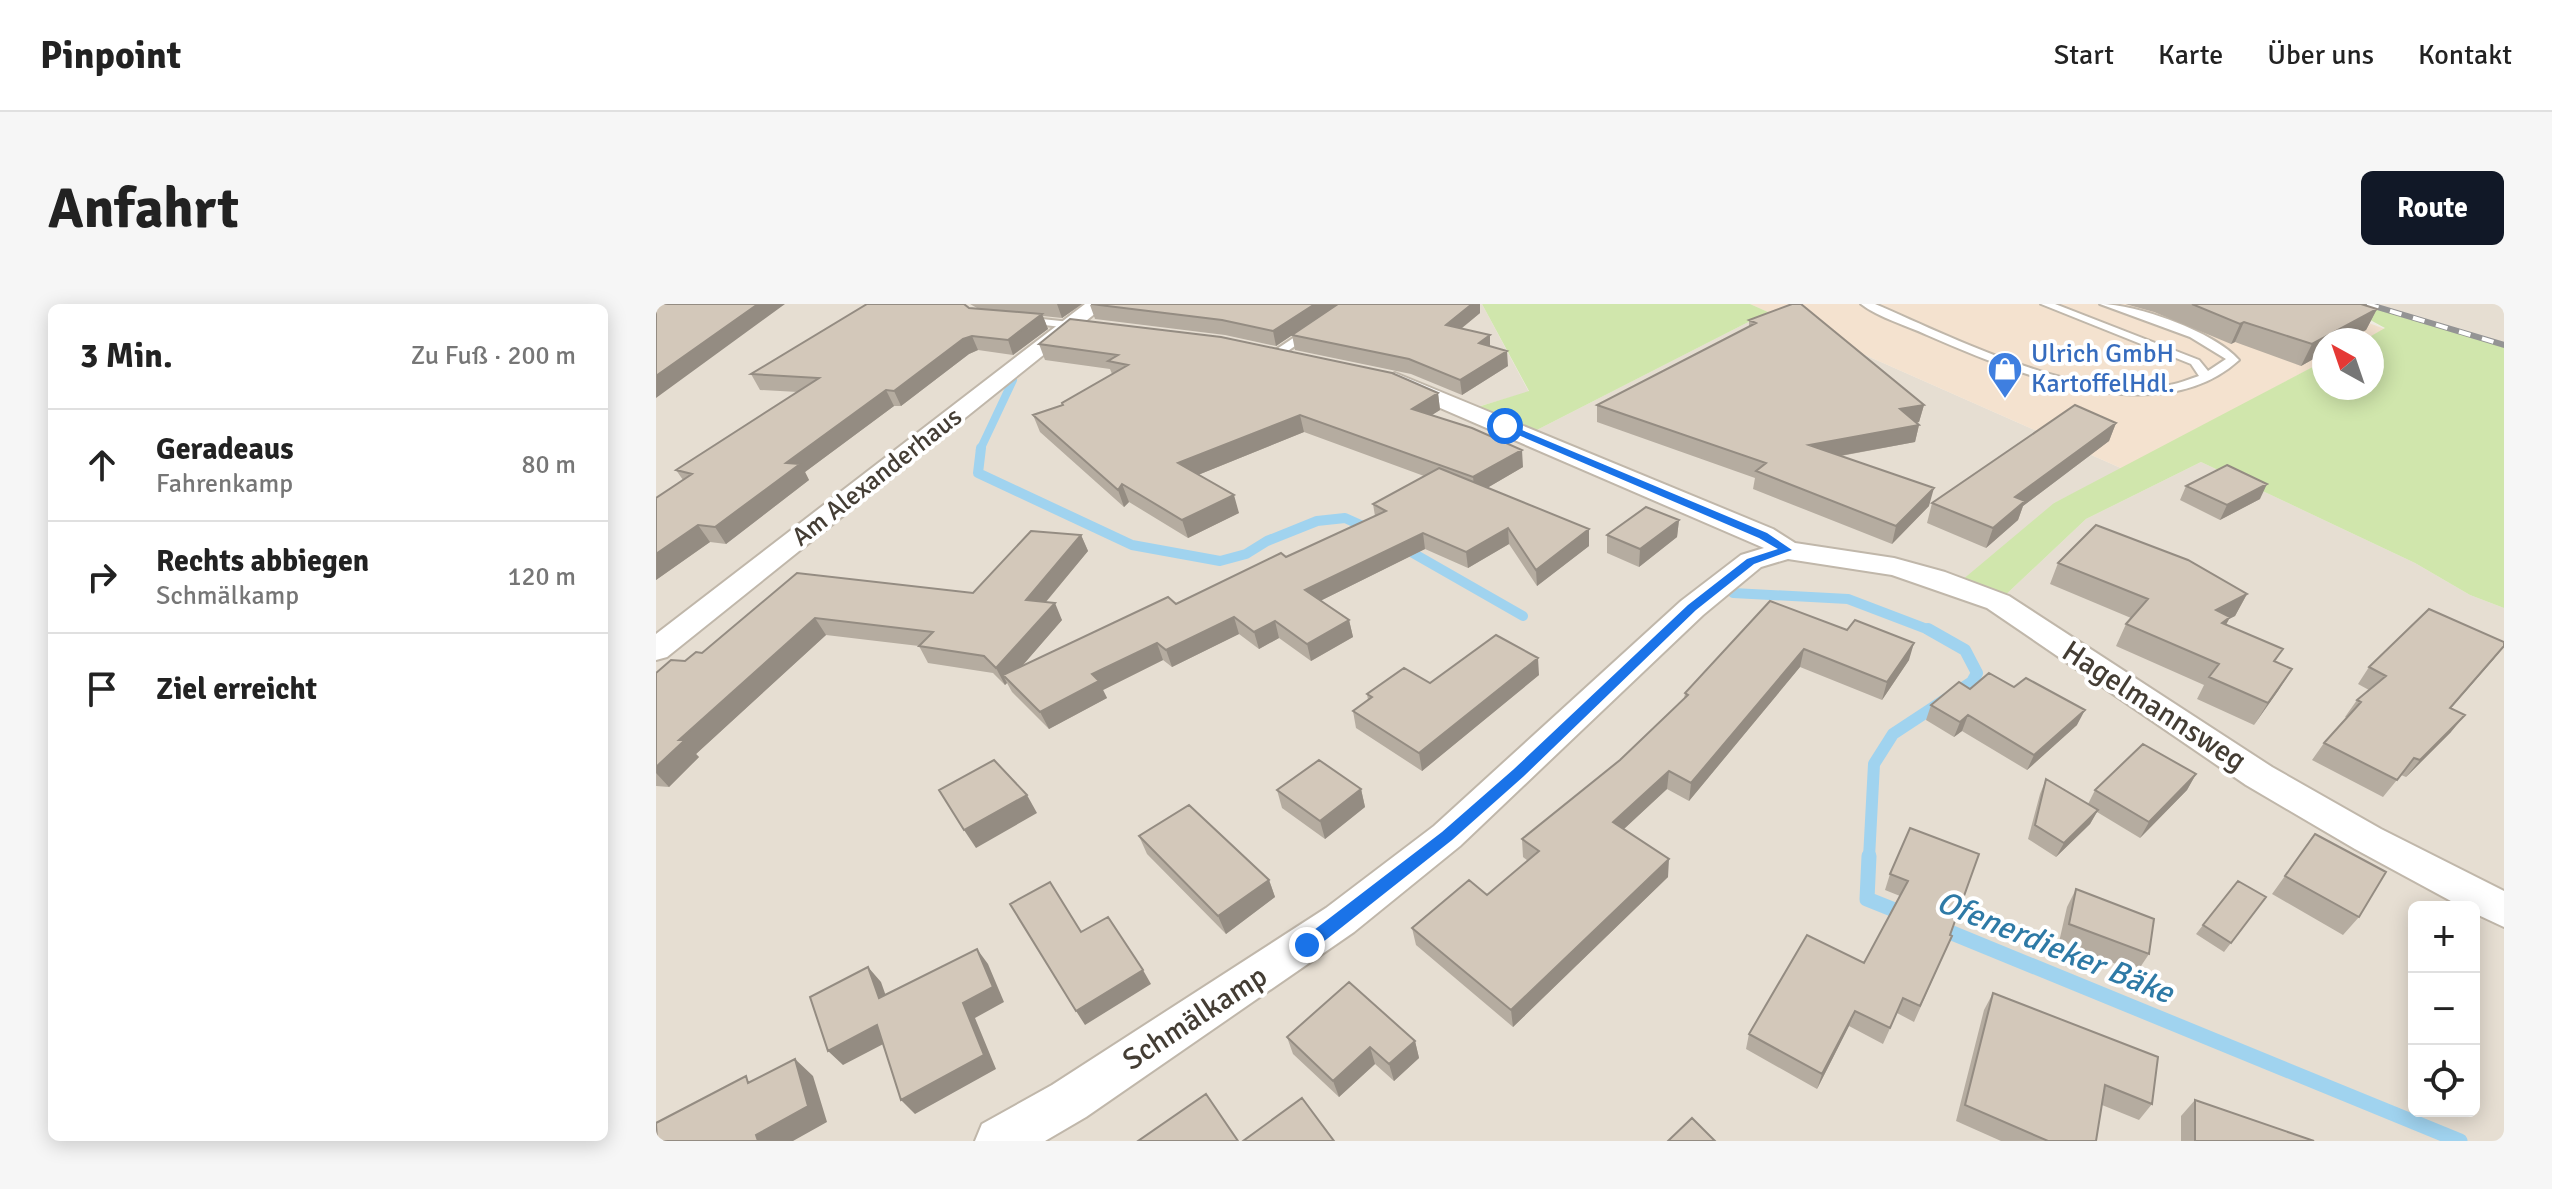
<!DOCTYPE html>
<html lang="de">
<head>
<meta charset="utf-8">
<style>
  body { margin:0; font-family:Signika,sans-serif; background:#f6f6f6; color:#222 }
  .controls { position:absolute; right:24px; bottom:24px; display:grid; overflow:hidden; border-radius:12px; box-shadow:0 4px 20px #0003 }
  .controls button { width:72px; height:72px; display:grid; place-items:center; padding:0; border:0; border-bottom:2px solid #e0e0e0; background:#fff; color:#222; font:40px sans-serif }
  .compass { position:absolute; left:1656px; top:24px; width:72px; height:72px; border-radius:50%; background:#fff; box-shadow:0 4px 20px #0003; rotate:320deg }
  .stop { position:absolute; width:24px; height:24px; margin:-18px; border:6px solid #1a73e8; border-radius:50%; background:#fff }
  .stop.end { background:#1a73e8; border-color:#fff; box-shadow:0 2px 8px #0008 }
  .list { margin:0; padding:0; list-style:none }
  h2 { display:flex; justify-content:space-between; align-items:center; height:104px; margin:0; padding:0 32px; font-size:34px }
  h2 small { font-size:26px; font-weight:400; color:#767676 }
  .list li { display:grid; grid-template-columns:52px 1fr auto; gap:24px; align-items:center; box-sizing:border-box; height:112px; padding:0 32px; border-top:2px solid #e0e0e0 }
  .list b { display:block; font-size:30px; white-space:nowrap }
  .list p { margin:0; font-size:26px; white-space:nowrap; color:#767676 }
  .list em { font-size:26px; font-style:normal; color:#767676 }
  .icon { flex:none; width:44px; height:44px; fill:none; stroke:currentColor; stroke-width:2; stroke-linecap:round; stroke-linejoin:round }
  .map { position:relative; flex:none; width:1848px; height:837px; overflow:hidden; border-radius:12px }
  header { display:flex; align-items:center; gap:48px; box-sizing:border-box; height:112px; padding:0 40px; background:#fff; border-bottom:2px solid #e0e0e0 }
  header strong { font-size:38px }
  nav { display:flex; gap:44px; margin-inline-start:auto; font-size:28px }
  .intro { display:flex; align-items:center; justify-content:space-between; box-sizing:border-box; height:192px; padding:0 48px }
  h1 { margin:0; font-size:56px }
  .button { padding:20px 36px; border-radius:12px; background:#111827; color:#fff; font-size:28px; font-weight:700 }
  main { display:flex; gap:48px; padding:0 48px }
  aside { flex:1; background:#fff; border-radius:12px; box-shadow:0 4px 20px #0003 }
  .map>svg:first-child { display:block }
  .residential { fill:#e6ded2; fill-rule:evenodd }
  .commercial { fill:#f4e2cf }
  .green { fill:#d0e6ac }
  .lines { fill:none; stroke-linecap:round; stroke-linejoin:round }
  .stream-far3 { stroke:#a0d3ef; stroke-width:8 }
  .stream-far2 { stroke:#a0d3ef; stroke-width:10 }
  .stream-far1 { stroke:#a0d3ef; stroke-width:12 }
  .stream { stroke:#a0d3ef; stroke-width:15 }
  .lane-casing { stroke:#c0b7aa; stroke-width:4 }
  .street-casing { stroke:#c0b7aa; stroke-width:4 }
  .lane { fill:#fff; fill-rule:evenodd }
  .street { fill:#fff; fill-rule:evenodd }
  .rail-casing { stroke:#949494; stroke-width:6 }
  .rail { stroke:#fff; stroke-width:4; stroke-dasharray:12; stroke-linecap:butt }
  .wall { fill:#b5aca0 }
  .shaded-wall { fill:#948c82 }
  .building { fill:#d3c8ba; stroke:#948c82; stroke-width:2 }
  .route { fill:#1a73e8 }
  .labels { text-anchor:middle; dominant-baseline:central; stroke-width:8; stroke-linejoin:round; paint-order:stroke }
  .far-shop-label { font-size:26px; fill:#366cbe; stroke:#fff; text-anchor:start }
  .far-street-label { font-size:26px; fill:#443d34; stroke:#fff }
  .street-label { font-size:30px; fill:#443d34; stroke:#fff }
  .water-label { font-size:32px; font-style:italic; fill:#2e7aa6; stroke:#fff }
</style>
</head>
<body>
<header>
<strong>Pinpoint</strong>
<nav><a>Start</a><a>Karte</a><a>Über uns</a><a>Kontakt</a></nav>
</header>
<div class="intro"><h1>Anfahrt</h1><a class="button">Route</a></div>
<main>
<aside>
<h2>3 Min.<small>Zu Fuß · 200 m</small></h2>
<ul class="list">
<li><svg class="icon" aria-label="ahead" viewBox="0 0 24 24"><path d="M12 20V5M6 11l6-6 6 6"/></svg><div><b>Geradeaus</b><p>Fahrenkamp</p></div><em>80 m</em></li>
<li><svg class="icon" aria-label="right" viewBox="0 0 24 24"><path d="M7 20v-9h11M14 6l5 5-5 5"/></svg><div><b>Rechts abbiegen</b><p>Schmälkamp</p></div><em>120 m</em></li>
<li><svg class="icon" aria-label="arrive" viewBox="0 0 24 24"><path d="M6 21V4h12l-3 4 3 4H6"/></svg><div><b>Ziel erreicht</b></div></li>
</ul>
</aside>
<div class="map">
<svg width="1848" height="837" viewBox="0 0 1848 837">
  <rect width="100%" height="100%" fill="#f2ede4"/>
  <path class="residential" d="M0,0H826L873,88L814,105L871,131L1112,8L1467,165L1398,199L1342,298L1430,215L1545,158L1759,259L1814,291L1848,304V837H0ZM1758,603H1818V807H1758Z
    M1714,0H1848V39L1771,18Z"/>
  <path class="commercial" d="M1094,0H1661L1729,25L1708,36H1668V57L1467,165Z"/>
  <path class="green" d="M826,0H1094L1112,8L871,131L812,106L873,87Z
    M1685,0H1711L1848,41V304L1814,291L1759,259L1545,158L1430,215L1342,298L1299,282L1398,199L1668,57V84H1716V36H1708L1729,24Z"/>
  <g class="lines">
    <path class="stream-far3" d="M324,146L357,76"/>
    <path class="stream-far2" d="M325,144L322,169L476,241L564,257L590,250L611,237L661,217L689,214L718,227
      M748,244L867,312
      M1077,289L1192,295L1276,327"/>
    <path class="stream-far1" d="M1213,554L1218,460L1237,430L1316,378L1321,369L1309,346L1272,325"/>
    <path class="stream" d="M1213,552L1211,595L1251,611
      M1279,622L1804,837"/>
    <defs>
      <path id="lane" d="M688,0H700L623,53H615V49Z
        M1205,0H1219C1298,34 1427,100 1514,81C1524,79 1533,75 1543,72L1535,60L1385,0H1399L1543,56L1552,67L1570,55L1534,33L1444,0C1480,0 1559,28 1583,56C1502,130 1356,68 1271,31C1250,21 1223,14 1205,0Z
        M367,13L414,18L419,21L414,24L363,18V14Z"/>
      <path id="street" d="M429,0H451L11,353L0,356V330Z
        M739,69L1117,225L1139,239L1238,254L1289,268L1353,292L1616,463L1725,525L1848,587V623L1818,609V603H1806L1699,545L1590,481L1331,304L1236,271L1132,255L1105,263L1047,311L804,542L698,628L430,813L389,837H319L326,820L396,781L670,604L778,522L1025,297L1085,251L1108,244L731,81L728,76Z"/>
    </defs>
    <use href="#lane" class="lane-casing"/>
    <use href="#street" class="street-casing"/>
    <use href="#lane" class="lane"/>
    <use href="#street" class="street"/>
    <defs>
      <path id="rail" d="M1711,0L1848,41"/>
    </defs>
    <use href="#rail" class="rail-casing"/>
    <use href="#rail" class="rail"/>
  </g>
  <path class="wall" d="M314,0H426L406,14L387,12L392,25L357,51L322,46L313,50L245,102H238L149,168L153,176L70,240L54,238L0,276L27,176L20,166L142,88L104,86L95,70L313,4H321Z
    M1469,0H1705L1721,5L1710,26L1691,36H1668V49L1645,62L1579,38L1575,40L1498,8Z
    M434,1L824,9L805,25L834,42L852,62L806,91L755,70L639,46L636,31L620,42L569,31L439,15Z
    M1093,16L1268,101L1263,118L1261,119L1263,121L1259,138L1185,152L1273,202L1236,240L1097,185L1099,174L941,118V101L1093,23Z
    M383,40L782,89L784,106L775,111L867,163L831,184L933,225V242L881,282L853,240L812,264L769,245L664,297L693,316L697,333L655,357L623,334L603,345L583,330L516,363L507,356L447,386L451,394L393,425L356,388L351,379L349,381L337,369L272,359L263,342L170,331L40,450L43,453L13,483L0,482V369L29,357L46,349L141,269L317,289L425,231L432,247L390,298L406,316L366,362L520,300L630,253L719,212L717,200L768,172L648,128L542,171L583,209L532,234L473,198L468,203L384,128L377,111L406,101V99L456,70L454,65L389,56Z
    M1460,119L1453,137L1367,202L1362,216L1330,244L1271,219L1276,199Z
    M1530,182L1604,195L1564,216L1524,196Z
    M1023,216L1021,233L983,263L951,249V231Z
    M1402,259L1591,290L1579,312L1573,315L1570,321L1627,345L1619,358L1636,365L1598,421L1541,395L1548,381L1460,342L1470,320L1475,314L1394,280Z
    M1114,297L1253,356L1226,396L1144,363L1033,497L1011,485L968,525L1012,573L857,723L760,641L756,624L831,591L872,557L867,553L866,535L964,456L1028,395L1029,389Z
    M1848,343L1795,404V428L1750,473L1745,471L1727,493L1656,456L1668,439L1691,414L1689,413L1701,396L1713,386L1702,380L1713,363Z
    M883,371L766,467L700,424L697,407L712,396L711,390L774,379Z
    M1314,385L1421,421L1371,466L1306,427L1298,433L1270,416L1275,401Z
    M1540,470L1531,486L1484,534L1441,508L1434,520L1400,553L1372,535L1384,490L1390,475L1432,500L1439,486Z
    M705,485L709,503L669,535L626,504L621,486Z
    M1254,524L1294,631L1296,632L1258,718L1241,709L1227,740L1193,722L1161,785L1090,745L1093,730L1208,659L1244,592L1229,586L1234,570Z
    M1659,530L1703,613L1687,631L1616,590Z
    M483,532L613,576L619,593L570,630L491,550Z
    M1420,585L1493,650L1481,668L1403,638L1411,603Z
    M1610,593L1568,648L1540,630L1547,621Z
    M1337,689L1496,800L1483,816L1446,801L1440,837H1345L1300,817L1328,706Z
    M631,733L759,737L763,754L738,777L719,760L683,793L637,750Z
    M1539,796L1658,837H1525V812Z"/>
  <path class="shaded-wall" d="M102,0H129L0,94V72Z
    M401,0H426L406,14Z
    M659,0H683L620,42L617,27Z
    M816,0H824V9L791,36L790,21Z
    M1721,5L1710,26L1691,36H1668V49L1645,62L1656,40Z
    M386,10L392,25L357,51L352,36Z
    M1588,18L1579,38L1575,40L1584,20Z
    M834,31V46L823,39Z
    M316,32L322,46L313,50L245,102L238,87L307,35Z
    M851,47L852,62L806,91L804,76Z
    M230,86L238,102L149,168L153,176L70,240L59,223L130,159Z
    M782,89L784,106L759,122L756,105Z
    M1268,101L1263,118L1240,122L1244,105Z
    M644,111L648,128L527,177L522,159Z
    M1460,119L1453,137L1367,202L1362,216L1330,244L1337,224L1359,193Z
    M1263,121L1259,138L1150,158L1153,141Z
    M866,146L867,163L819,191L817,173Z
    M466,180L473,198L468,203L462,186Z
    M1611,180L1604,195L1564,216L1571,201Z
    M1278,184L1273,202L1236,240L1240,222Z
    M578,191L583,209L532,234L526,216Z
    M1023,216L1021,233L983,263L984,245Z
    M42,221L54,238L0,276V250Z
    M852,224L853,240L812,264L810,248Z
    M933,225V242L881,282L880,266Z
    M767,229L769,245L652,303L649,286Z
    M425,231L432,247L378,312L370,296Z
    M1591,290L1579,312L1573,315L1562,335L1566,319L1560,306Z
    M399,299L406,316L353,377L347,371L351,379L349,381L340,364Z
    M578,313L583,330L516,363L510,346Z
    M159,314L170,331L40,450L43,453L13,483L0,469V463L23,436Z
    M693,316L697,333L655,357L651,340Z
    M619,317L623,334L603,345L598,328Z
    M501,339L507,356L447,386L451,394L393,425L384,408L436,370Z
    M1258,339L1253,356L1226,396L1231,378Z
    M1848,342L1837,356L1780,421L1794,404Z
    M1148,345L1144,363L1033,497L1035,479Z
    M882,354L883,371L766,467L763,449Z
    M1636,365L1622,387L1598,421L1612,399Z
    M1429,406L1421,421L1371,466L1378,451Z
    M1312,411L1306,427L1298,433L1304,418Z
    M1809,411L1795,428L1750,473L1764,456Z
    M1013,467L1011,485L956,536L957,518Z
    M1540,470L1531,486L1484,534L1493,518Z
    M705,485L709,503L669,535L664,517Z
    M371,491L381,509L320,544L308,526Z
    M1442,506L1434,520L1400,553L1408,539Z
    M1013,555L1012,573L857,723L855,706Z
    M613,576L619,593L570,630L562,612Z
    M321,645L332,660L348,698L319,714L340,765L259,810L245,796L307,699Z
    M212,663L225,678L236,709L223,694Z
    M487,666L495,680L429,721L420,707Z
    M1199,707L1193,722L1161,785L1166,770Z
    M221,721L235,736L187,761L172,747Z
    M759,737L763,754L738,777L733,760Z
    M714,743L719,760L683,793L677,777Z
    M139,755L157,772L171,818L137,837H102L100,831Z"/>
  <path class="building" d="M0,0H102L0,72Z
    M211,0H308L313,4L386,10L352,36L316,32L307,35L238,87L230,86L130,159L144,160L59,223L42,221L0,250V194L36,170L20,166L163,74L95,70Z
    M435,0H659L617,27L566,16Z
    M682,0H816L790,21L834,31L823,39L851,47L804,76L753,55L636,31Z
    M1136,0H1145L1268,101L1244,105L1263,121L1153,141L1278,184L1240,222L1100,167L1110,159L941,101L1100,19L1093,16Z
    M1536,0H1705L1721,5L1656,40L1588,18L1584,20Z
    M414,15L565,33L736,69L782,89L756,105L816,124L866,146L817,173L644,111L522,159L578,191L526,216L466,180L462,186L377,111L407,101L406,99L472,61L452,57L462,51L383,40Z
    M1419,101L1460,119L1359,193L1369,197L1337,224L1276,199Z
    M1571,161L1611,180L1571,201L1530,182Z
    M783,164L933,225L880,266L852,224L810,248L767,229L649,286L693,316L651,340L619,317L598,328L578,313L510,346L501,339L436,370L443,377L384,408L347,371L512,293L520,300L625,249L630,253L730,207L717,200Z
    M990,203L1023,216L984,245L951,231Z
    M1440,221L1532,256L1591,290L1560,306L1574,313L1566,319L1627,345L1618,357L1636,365L1612,399L1553,373L1563,360L1470,320L1492,295L1402,259Z
    M375,227L425,231L370,296L399,299L340,364L328,352L263,342L277,328L159,314L23,436H29L0,463V369L15,356L29,357L40,348L46,349L141,269L317,289Z
    M1114,297L1191,326L1199,316L1258,339L1231,378L1148,345L1035,479L1013,467L957,518L1013,555L855,706L756,624L813,576L831,591L883,547L866,535L964,456L1032,391L1029,389Z
    M1773,305L1848,338V342L1794,404L1809,411L1764,456L1758,454L1741,476L1668,439L1705,398L1701,396L1730,372L1713,363Z
    M840,331L882,354L763,449L697,407L716,393L711,390L748,364L774,379Z
    M1333,369L1358,383L1370,374L1429,406L1378,451L1312,411L1304,418L1275,401L1303,378L1314,385Z
    M1487,440L1540,470L1493,518L1439,486Z
    M338,456L371,491L308,526L283,486Z
    M663,456L705,485L664,517L621,486Z
    M1390,475L1442,506L1408,539L1379,521Z
    M533,501L613,576L562,612L483,532Z
    M1254,524L1323,550L1294,631L1296,632L1264,702L1247,694L1234,724L1199,707L1166,770L1093,730L1151,631L1208,659L1252,577L1234,570Z
    M1659,530L1730,568L1703,613L1629,572Z
    M1582,577L1610,593L1575,639L1547,621Z
    M394,578L425,628L452,613L487,666L420,707L354,600Z
    M1420,585L1498,615L1493,650L1413,620Z
    M321,645L337,683L307,699L328,751L245,796L221,721L172,747L154,693L212,663L223,694Z
    M693,678L759,737L733,760L714,743L677,777L631,733Z
    M1337,689L1502,753L1496,800L1449,781L1440,837H1392L1309,801Z
    M139,755L152,802L100,831L102,837H1L0,819L90,772L92,779Z
    M550,790L582,837H482Z
    M646,794L678,837H587Z
    M1539,796L1658,837H1539Z
    M1036,814L1059,837H1012Z"/>
  <path class="route" d="M849,119L1111,229L1136,246L1098,260L1040,306L868,472L796,536L657,646H645V636L786,528L858,465L1032,301L1091,255L1122,245L1103,234L846,124Z"/>
  <defs>
    <symbol id="shop-pin" viewBox="-11 -11 22 30"><path d="M0 17L-7.5 6A9.5 9.5 0 1 1 7.5 6Z" fill="#3f7fe0" stroke="#fff"/><path d="M-5-2.5h2.3a2.7 3.5 0 0 1 5.4 0H5L5.5 6h-11ZM-1.5-2.5h3a1.5 2.3 0 0 0-3 0Z" fill="#fff"/></symbol>
  </defs>
  <g fill-rule="evenodd">
    <use href="#shop-pin" x="1329" y="45" width="40" height="54"/>
  </g>
  <g class="labels">
    <g class="far-shop-label">
      <text x="1375" y="50">Ulrich GmbH<tspan x="1375" dy="30">KartoffelHdl.</tspan></text>
    </g>
    <g class="far-street-label">
      <text transform="translate(221 173) rotate(-38)">Am Alexanderhaus</text>
    </g>
    <g class="street-label">
      <text transform="translate(1498 402) rotate(33)">Hagelmannsweg</text>
      <text transform="translate(539 714) rotate(-33)">Schmälkamp</text>
    </g>
    <g class="water-label">
      <text transform="translate(1399 643) rotate(22)">Ofenerdieker Bäke</text>
    </g>
  </g>
</svg>
<div class="controls">
<button>+</button>
<button>−</button>
<button><svg class="icon" aria-label="locate" viewBox="0 0 24 24"><circle cx="12" cy="12" r="6"/><path d="M12 2v4M12 18v4M2 12h4M18 12h4"/></svg></button>
</div>
<svg class="compass" viewBox="-18 -18 36 36"><path d="M0-13l5 13h-10z" fill="#e53935"/><path d="M0 13l5-13h-10z" fill="#767676"/></svg>
<div class="stop" style="left:849px;top:122px"></div>
<div class="stop end" style="left:651px;top:641px"></div>
</div>
</main>
</body>
</html>
